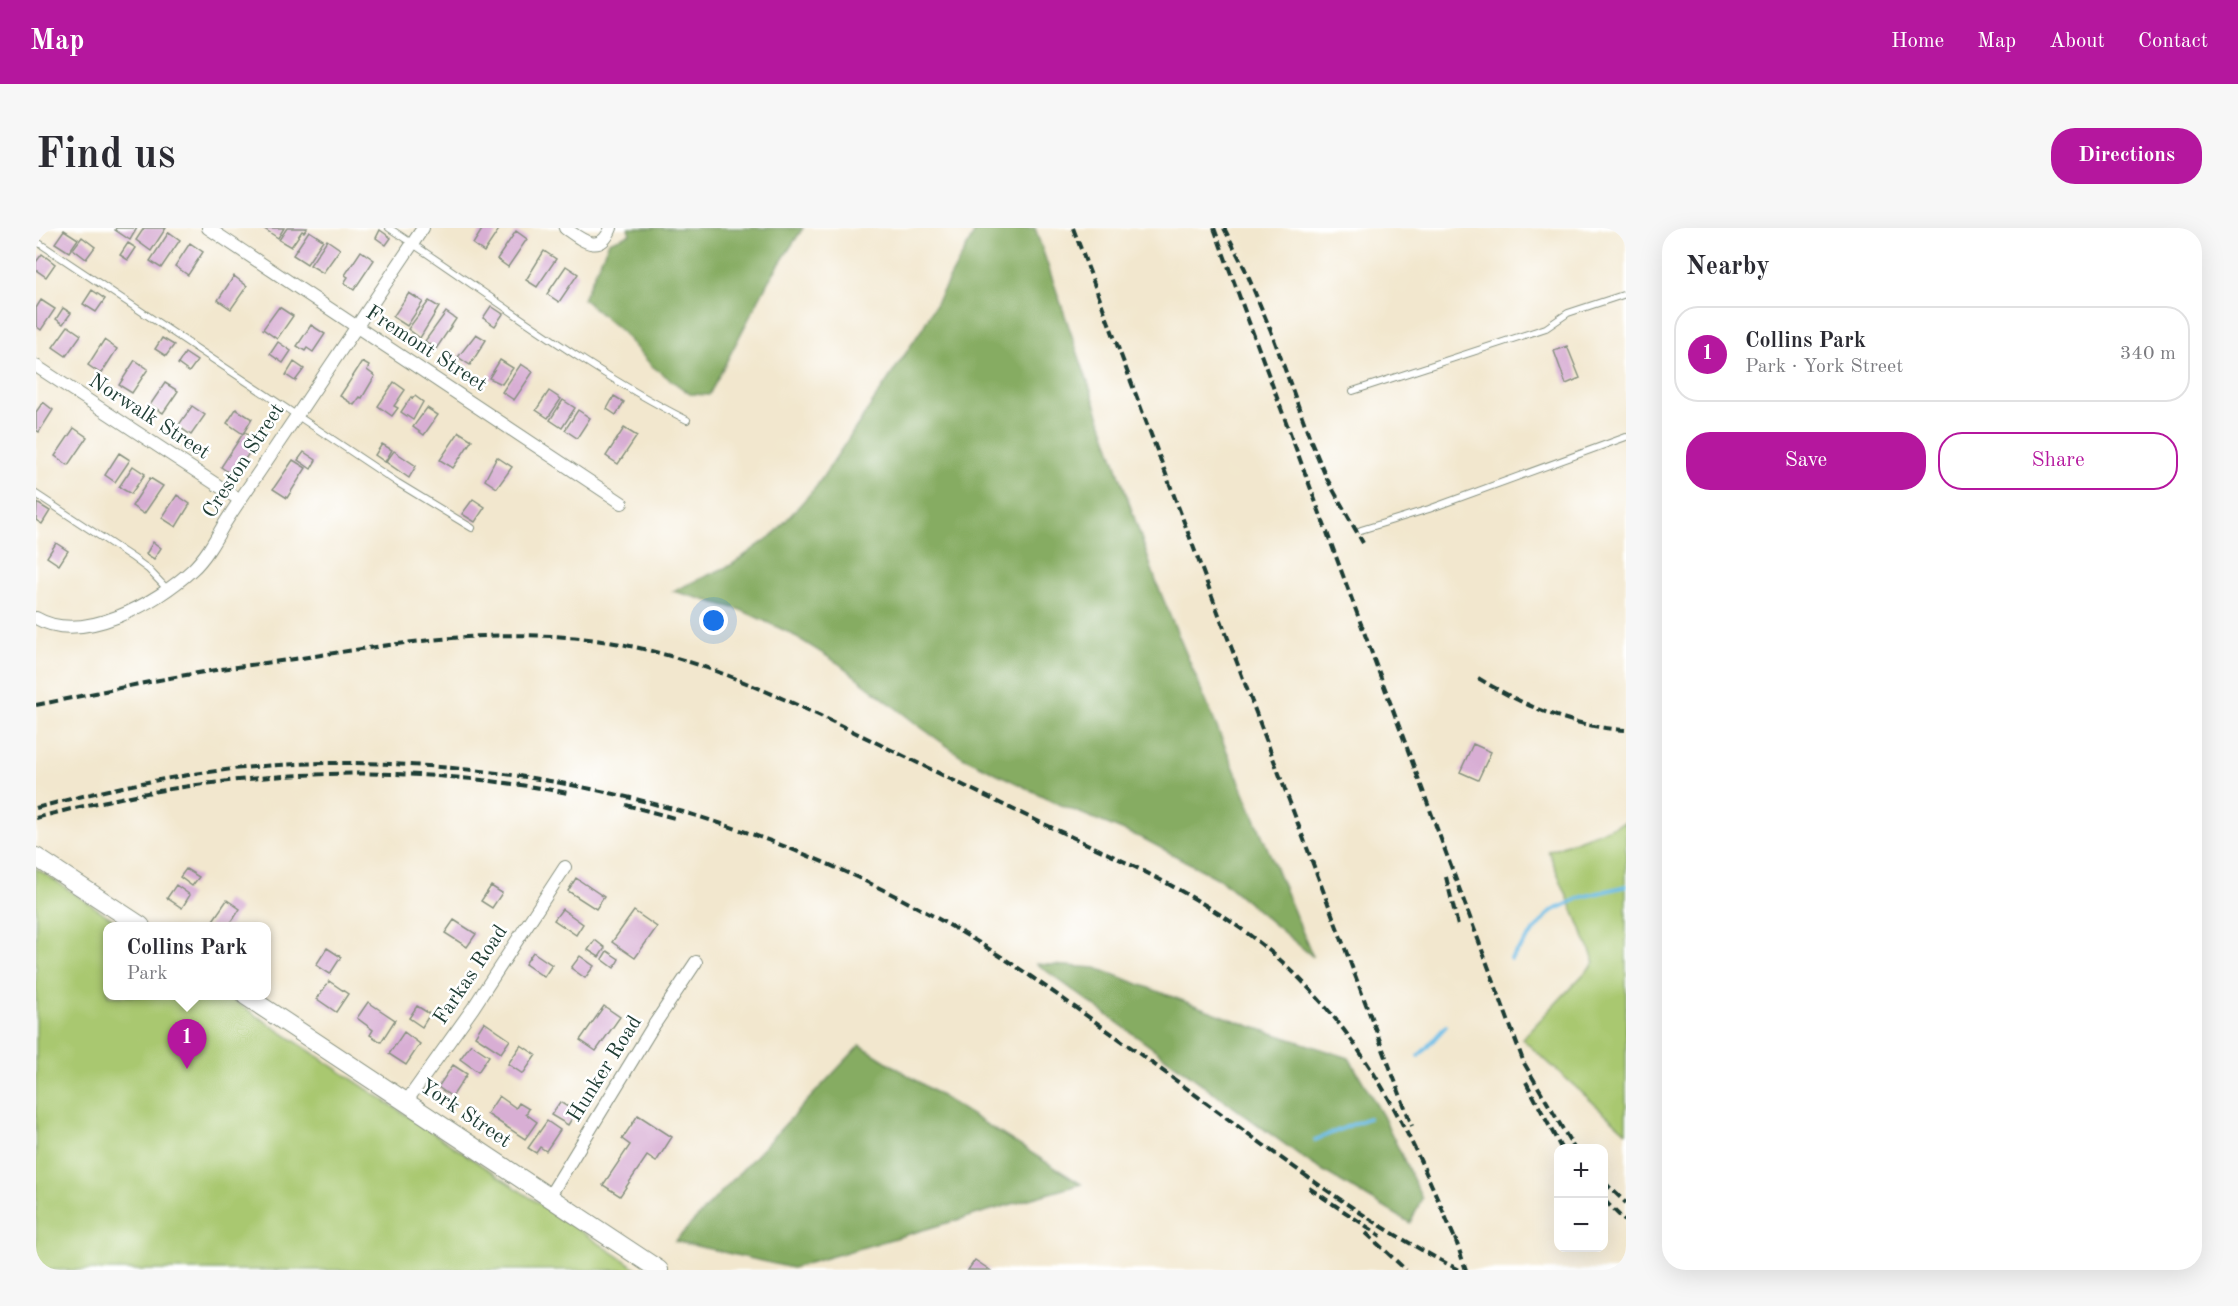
<!DOCTYPE html>
<html lang="en">
<head>
<meta charset="utf-8">
<style>
  body { margin:0; font-family:"Old Standard TT",serif; background:#f7f7f7; color:#2b2b33 }
  .controls { position:absolute; right:18px; bottom:18px; display:grid; overflow:hidden; border-radius:12px; box-shadow:0 6px 24px #0002 }
  .controls button { width:54px; height:54px; display:grid; place-items:center; padding:0; border:0; border-bottom:2px solid #e1e1e2; background:#fff; color:#2b2b33; font:30px sans-serif }
  .you { position:absolute; left:678px; top:393px; width:21px; height:21px; margin:-15px; border:4px solid #fff; border-radius:50%; background:#1a73e8; box-shadow:0 0 0 9px #1a73e833 }
  .badge { display:grid; place-items:center; width:39px; height:39px; border-radius:50%; background:#b5179e; color:#fff; font-size:20px; font-weight:700 }
  .pin { position:absolute; translate:-50% -50px; filter:drop-shadow(0 2px 3px #0008) }
  .pin::after { content:''; position:absolute; top:32px; width:21px; height:18px; background:inherit; clip-path:polygon(0 0,100% 0,50% 100%) }
  .popup { position:absolute; left:67px; top:694px; width:168px; height:78px; box-sizing:border-box; display:grid; place-content:center; border-radius:12px; background:#fff; filter:drop-shadow(0 2px 4px #0005); font-size:20px; white-space:nowrap; color:#7c7c81 }
  .popup b { font-size:22px; color:#2b2b33 }
  .popup::after { content:''; position:absolute; left:50%; top:100%; margin-left:-12px; border:12px solid transparent; border-top-color:#fff }
  .list { margin:0; padding:0; list-style:none }
  h2 { display:flex; justify-content:space-between; align-items:center; height:78px; margin:0; padding:0 24px; font-size:26px }
  h2 small { font-size:20px; font-weight:400; color:#7c7c81 }
  .list li { display:grid; grid-template-columns:39px 1fr auto; gap:18px; align-items:center; box-sizing:border-box; height:96px; margin:0 12px 12px; padding:0 12px; border:2px solid #e1e1e2; border-radius:24px }
  .list b { display:block; font-size:22px; white-space:nowrap }
  .list p { margin:0; font-size:20px; white-space:nowrap; color:#7c7c81 }
  .list em { font-size:20px; font-style:normal; color:#7c7c81 }
  .actions { display:flex; gap:12px; padding:18px 24px }
  .actions a { flex:1; padding:14px 0; border:2px solid #b5179e; border-radius:24px; text-align:center; font-size:21px; color:#b5179e }
  .actions .main { background:#b5179e; color:#fff }
  .map { position:relative; flex:none; width:1590px; height:1042px; overflow:hidden; border-radius:24px }
  header { display:flex; align-items:center; gap:36px; box-sizing:border-box; height:84px; padding:0 30px; background:#b5179e; color:#fff }
  header strong { font-size:28px }
  nav { display:flex; gap:33px; margin-inline-start:auto; font-size:21px }
  .intro { display:flex; align-items:center; justify-content:space-between; box-sizing:border-box; height:144px; padding:0 36px }
  h1 { margin:0; font-size:42px }
  .button { padding:15px 27px; border-radius:24px; background:#b5179e; color:#fff; font-size:21px; font-weight:700 }
  main { display:flex; gap:36px; padding:0 36px }
  aside { flex:1; background:#fff; border-radius:24px; box-shadow:0 6px 24px #0002 }
  .map>svg:first-child { display:block }
  .green { fill:#a9c870; stroke:#648252; stroke-width:1.5 }
  .forest { fill:#86ac62; stroke:#52744b; stroke-width:1.5 }
  .lines { fill:none; stroke-linecap:round; stroke-linejoin:round }
  .stream { stroke:#6abce6; stroke-width:4 }
  .building { fill:#d8aed4 }
  .lane-casing { stroke:#889281; stroke-width:8 }
  .street-casing { stroke:#889281; stroke-width:14 }
  .secondary-casing { stroke:#889281; stroke-width:20 }
  .lane { stroke:#fff; stroke-width:6 }
  .street { stroke:#fff; stroke-width:12 }
  .secondary { stroke:#fff; stroke-width:18 }
  .rail { stroke:#1f3d34; stroke-width:4; stroke-dasharray:9 4.5; stroke-linecap:butt }
  .labels { text-anchor:middle; dominant-baseline:central; stroke-width:5; stroke-linejoin:round; paint-order:stroke }
  .street-label { font-size:21px; fill:#1f3d34; stroke:#fff }
</style>
</head>
<body>
<header>
<strong>Map</strong>
<nav><a>Home</a><a>Map</a><a>About</a><a>Contact</a></nav>
</header>
<div class="intro"><h1>Find us</h1><a class="button">Directions</a></div>
<main>
<div class="map">
<svg width="1590" height="1042" viewBox="0 0 1590 1042">
  <rect width="100%" height="100%" fill="#fff"/>
  <filter id="ink" filterUnits="userSpaceOnUse"><feTurbulence type="fractalNoise" baseFrequency=".0167" numOctaves="2"/><feDisplacementMap in="SourceGraphic" scale="12" xChannelSelector="R" yChannelSelector="G"/><feConvolveMatrix kernelMatrix="1 2 1 2 8 2 1 2 1" color-interpolation-filters="sRGB"/></filter>
  <filter id="wash" filterUnits="userSpaceOnUse"><feTurbulence type="fractalNoise" baseFrequency=".008" numOctaves="4" result="noise"/><feDisplacementMap in="SourceGraphic" scale="24" xChannelSelector="R" yChannelSelector="G"/><feGaussianBlur stdDeviation="1.35" result="paint"/><feColorMatrix in="noise" values="0 0 0 0 0 0 0 0 0 0 0 0 0 0 0 0 0 1.4 0 .05"/><feComposite in="paint" operator="in"/></filter>
  <g filter="url(#wash)">
    <rect width="100%" height="100%" fill="#f2e7ce"/>
    <path class="green" d="M1590,594V904L1486,811L1559,734L1512,623Z
      M0,640L87,698H72V768H191L603,1042H0Z"/>
    <path class="forest" d="M592,0H767L733,52L673,167L654,166L616,138L586,104L547,71L573,14L594,6Z
      M941,0H999L1121,356L1277,729L1185,652L1108,611L1027,578L927,529L883,498L802,435L754,405L705,382L637,363L695,337L738,306L780,259L886,101Z
      M1001,736L1060,740L1214,798L1313,830L1347,888L1386,970L1374,995L1276,936Z
      M824,817L1045,956L756,1040L639,1013Z"/>
    <g class="lines">
      <path class="stream" d="M1475,731L1514,684L1546,669L1590,658
        M1383,828L1410,798
        M1279,912L1332,890"/>
    </g>
    <g id="blocks">
      <path class="building" d="M80,0H101L94,12L79,2Z
        M108,0H130L115,23L100,12Z
        M227,0H248L242,10Z
        M251,0H271L268,4L266,3L255,19L243,12Z
        M447,0H464L448,24L437,16Z
        M28,2L42,11L33,24L19,15Z
        M344,2L355,10L350,17L340,10Z
        M273,3L287,12L271,36L257,27Z
        M480,3L491,11L472,39L461,31Z
        M133,4L144,12L125,40L114,33Z
        M46,9L59,19L50,31L37,21Z
        M291,12L304,21L287,45L274,37Z
        M92,15L100,20L92,32L84,27Z
        M154,15L167,24L152,47L139,38Z
        M325,23L338,32L318,62L308,55L312,49L309,47Z
        M508,23L520,31L501,59L490,52Z
        M6,26L19,36L10,49L0,42V34Z
        M530,38L542,46L523,74L511,66Z
        M198,48L211,58L195,81L182,72Z
        M56,62L69,71L60,84L47,76Z
        M373,65L387,74L371,98L357,89Z
        M5,72L19,81L5,102L0,98V80Z
        M393,73L403,79L384,110L372,101Z
        M455,78L467,86L459,98L447,90Z
        M243,79L257,88L241,111L227,101Z
        M27,80L35,85L27,96L20,91Z
        M410,84L420,91L400,121L389,113Z
        M275,97L289,106L277,124L271,120L269,123L261,118Z
        M32,98L45,107L30,128L17,119Z
        M440,106L450,112L434,137L422,129Z
        M126,110L138,117L130,128L119,121Z
        M68,112L81,121L65,146L52,137Z
        M242,114L255,123L247,135L234,126Z
        M1531,118L1544,150L1530,156L1518,123Z
        M149,125L161,133L153,144L142,136Z
        M99,132L112,141L96,165L83,157Z
        M464,132L477,140L466,156L453,150Z
        M258,134L268,141L259,153L250,147Z
        M326,134L333,138L331,142L339,148L326,170L324,169L318,177L304,168Z
        M485,136L497,144L478,172L466,164Z
        M358,154L369,162L358,178L362,180L356,188L342,178Z
        M129,155L142,163L127,185L114,177Z
        M513,163L525,171L512,190L500,182Z
        M379,168L387,174L377,192L365,184L375,169L376,171Z
        M578,168L588,174L580,187L571,181Z
        M527,172L539,180L526,200L514,192Z
        M7,174L17,182L3,204L0,202V184Z
        M156,178L169,187L155,207L142,198Z
        M391,180L402,187L388,207L377,199Z
        M200,181L216,191L207,206L191,195Z
        M542,182L554,190L541,210L529,202Z
        M38,200L51,209L32,237L19,228Z
        M588,200L601,208L582,236L570,228Z
        M208,204L221,213L198,248L185,239Z
        M423,204L436,212L417,240L404,232Z
        M346,216L356,222L349,234L339,227Z
        M358,223L380,238L373,250L350,234Z
        M268,224L280,232L275,241L262,232Z
        M83,225L94,232L79,254L69,247Z
        M461,229L476,239L461,260L449,252Z
        M257,232L270,240L251,270L237,261Z
        M97,238L109,246L95,266L83,259Z
        M114,250L127,258L108,286L96,278Z
        M141,267L154,276L140,299L126,290Z
        M437,271L449,279L439,294L426,286Z
        M1,275L14,283L6,296L0,292Z
        M117,314L125,320L118,331L110,326Z
        M20,315L32,323L23,337L11,329Z
        M1437,516L1455,524L1442,552L1424,544Z
        M150,641L163,649L156,658L144,649Z
        M540,650L568,669L560,681L532,663Z
        M140,657L154,667L146,680L131,670Z
        M455,658L466,665L456,680L445,673Z
        M191,672L204,681L193,698H173Z
        M526,681L547,696L540,707L518,692Z
        M598,683L621,699L599,730L576,714Z
        M418,692L440,706L431,719L409,705Z
        M559,712L569,720L563,729L552,722Z
        M291,720L305,729L294,746L280,737Z
        M571,723L583,731L578,740L566,731Z
        M497,724L516,737L508,749L489,736Z
        M544,728L558,738L549,750L535,740Z
        M293,753L312,766L300,784L281,771Z
        M332,774L359,792L345,814L334,807L337,802L321,790Z
        M381,778L394,786L386,799L373,790Z
        M568,778L584,789L560,823L544,812Z
        M448,794L474,812L465,825L439,808Z
        M368,804L384,816L370,837L353,826Z
        M435,816L453,828L442,844L424,831Z
        M485,817L500,827L487,846L472,836Z
        M417,837L431,846L416,869L402,859Z
        M463,868L480,880L483,875L493,881L490,886L501,894L489,911L451,886Z
        M524,874L540,884L532,897L515,887Z
        M602,887L636,909L620,934L611,928L584,968L567,957L594,917L586,911Z
        M511,893L524,902L510,923L504,919L500,925L492,920Z
        M939,1032L954,1042H932Z"/>
    </g>
  </g>
  <g filter="url(#ink)">
    <use href="#blocks" fill-opacity="0" stroke="#889281" stroke-width="1.5"/>
    <g class="lines">
      <defs>
        <path id="lane" d="M353,0C452,65 546,139 651,192
          M0,13L362,255L436,300
          M1317,163L1510,100L1532,85L1590,66
          M0,266L97,330L112,341L132,362
          M1325,302L1393,281L1590,209"/>
        <path id="street" d="M172,0L586,275
          M529,0C546,12 564,28 575,0
          M0,138L204,272
          M0,390C46,417 121,375 156,342C169,330 178,314 187,298C199,279 212,260 225,241C279,161 333,81 387,0
          M370,874L437,780L529,639
          M513,969L616,800L660,734"/>
        <path id="secondary" d="M0,629L105,698
          M210,768L623,1042"/>
      </defs>
      <use href="#lane" class="lane-casing"/>
      <use href="#street" class="street-casing"/>
      <use href="#secondary" class="secondary-casing"/>
      <use href="#lane" class="lane"/>
      <use href="#street" class="street"/>
      <use href="#secondary" class="secondary"/>
      <path class="rail" d="M1037,0L1376,898
        M1178,0L1488,835L1538,920
        M1188,0L1209,41L1235,103L1275,213L1291,251L1327,315
        M1442,450C1488,478 1536,499 1590,502
        M0,477C52,467 104,455 156,446C194,439 233,435 272,429C358,416 442,402 530,409C623,415 708,452 791,491C852,520 912,550 972,579C1071,627 1181,668 1260,747C1340,827 1378,915 1422,1018
        M590,577L642,591
        M0,580C99,553 200,535 302,535C548,534 795,610 997,750C1074,803 1150,860 1226,916C1289,962 1354,1008 1424,1042
        M0,590C173,543 355,531 532,565
        M1410,649L1422,698
        M1490,854L1525,920
        M1568,954L1590,975
        M1273,960L1345,1008
        M1568,972L1590,994
        M1330,1005L1370,1042
        M1419,1010L1430,1042"/>
    </g>
  </g>
  <g class="labels">
    <g class="street-label">
      <text transform="translate(390 121) rotate(33)">Fremont Street</text>
      <text transform="translate(113 189) rotate(33)">Norwalk Street</text>
      <text transform="translate(208 233) rotate(-57)">Creston Street</text>
      <text transform="translate(435 747) rotate(-56)">Farkas Road</text>
      <text transform="translate(569 841) rotate(-58)">Hunker Road</text>
      <text transform="translate(429 886) rotate(34)">York Street</text>
    </g>
  </g>
</svg>
<div class="controls">
<button>+</button>
<button>−</button>
</div>
<div class="you"></div>
<div class="pin badge" style="left:151px;top:841px">1</div>
<div class="popup"><b>Collins Park</b>Park</div>
</div>
<aside>
<h2>Nearby<small></small></h2>
<ul class="list">
<li><span class="badge">1</span><div><b>Collins Park</b><p>Park · York Street</p></div><em>340 m</em></li>
</ul>
<div class="actions"><a class="main">Save</a><a>Share</a></div>
</aside>
</main>
</body>
</html>
